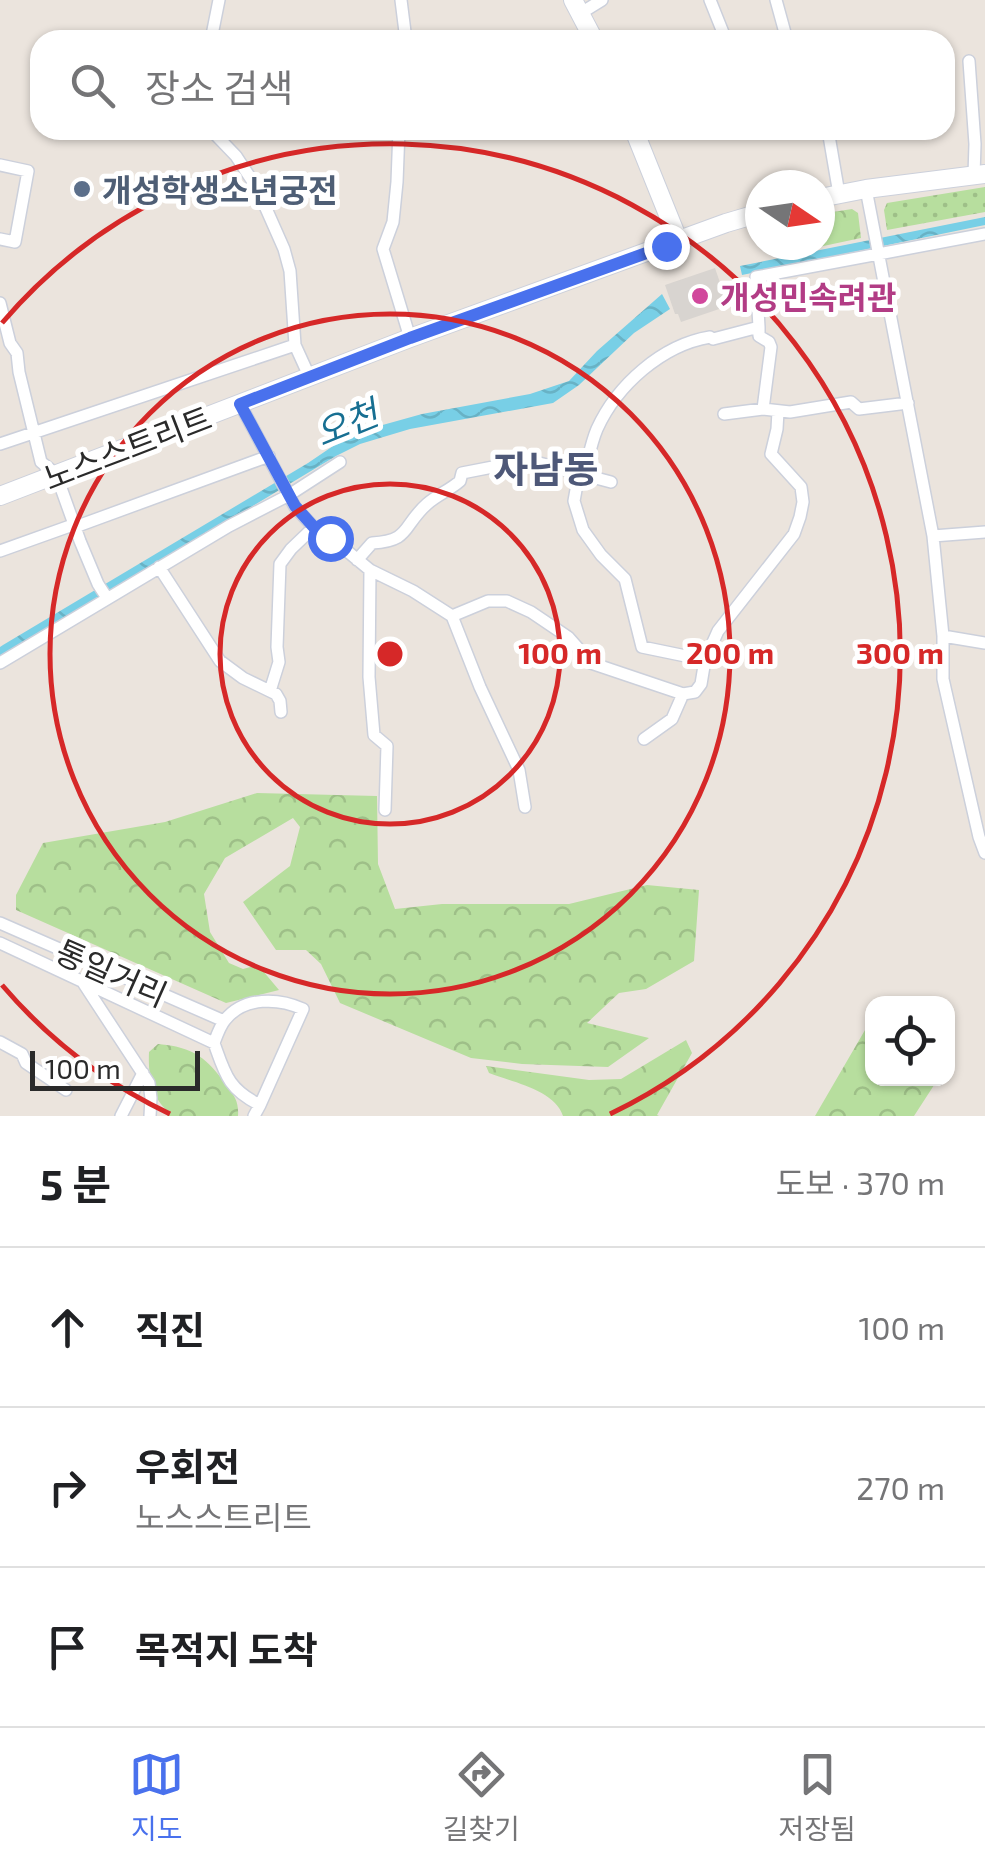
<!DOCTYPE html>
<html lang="ko">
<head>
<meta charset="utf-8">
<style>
  body { margin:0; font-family:"Exo 2","Noto Sans KR",sans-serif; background:#f6f6f6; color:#202124 }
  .controls { position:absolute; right:30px; bottom:30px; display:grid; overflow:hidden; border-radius:20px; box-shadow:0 2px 8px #0004 }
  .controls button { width:90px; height:90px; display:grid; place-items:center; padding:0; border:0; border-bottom:2px solid #e0e0e0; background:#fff; color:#202124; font:50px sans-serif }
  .compass { position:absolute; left:745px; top:170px; width:90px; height:90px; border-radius:50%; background:#fff; box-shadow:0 2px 8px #0004; rotate:103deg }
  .scale { position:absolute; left:30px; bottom:25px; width:170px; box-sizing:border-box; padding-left:10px; border:5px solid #2a2a2a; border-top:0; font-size:28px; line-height:35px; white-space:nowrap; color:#2a2a2a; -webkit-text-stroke:8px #fff; paint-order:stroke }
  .stop { position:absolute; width:30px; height:30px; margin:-22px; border:8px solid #4971ed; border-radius:50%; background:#fff }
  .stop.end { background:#4971ed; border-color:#fff; box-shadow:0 2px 10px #0008 }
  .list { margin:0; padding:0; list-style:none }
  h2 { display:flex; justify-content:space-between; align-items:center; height:130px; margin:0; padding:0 40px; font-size:42px }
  h2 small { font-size:32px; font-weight:400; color:#757577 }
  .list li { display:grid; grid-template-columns:65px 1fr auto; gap:30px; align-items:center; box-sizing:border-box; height:160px; padding:0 40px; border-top:2px solid #e0e0e0 }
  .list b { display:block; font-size:38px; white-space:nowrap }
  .list p { margin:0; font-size:32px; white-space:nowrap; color:#757577 }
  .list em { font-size:32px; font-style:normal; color:#757577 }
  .icon { flex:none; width:55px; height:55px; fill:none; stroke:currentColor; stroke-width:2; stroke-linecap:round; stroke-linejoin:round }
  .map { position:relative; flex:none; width:985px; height:1116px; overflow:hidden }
  .search { position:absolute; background:#fff; box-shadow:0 2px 8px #0004; left:30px; right:30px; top:30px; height:110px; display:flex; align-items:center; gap:25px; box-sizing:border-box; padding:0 35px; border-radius:30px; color:#757577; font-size:38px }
  .sheet { height:610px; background:#fff }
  nav { display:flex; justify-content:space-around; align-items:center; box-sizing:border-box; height:140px; border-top:2px solid #e0e0e0; background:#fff; font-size:28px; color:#757577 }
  nav a { display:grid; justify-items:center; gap:5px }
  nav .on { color:#4971ed }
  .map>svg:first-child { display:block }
  .grass { fill:url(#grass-dots) }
  .forest { fill:url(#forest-crowns) }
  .plaza { fill:#d8d4d0 }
  .water { fill:url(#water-waves) }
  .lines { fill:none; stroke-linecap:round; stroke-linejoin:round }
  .street-casing { stroke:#ccd0db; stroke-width:14 }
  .secondary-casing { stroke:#ccd0db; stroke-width:20 }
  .street { stroke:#fff; stroke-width:11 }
  .secondary { stroke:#fff; stroke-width:18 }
  .route { stroke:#4971ed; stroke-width:12 }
  .ring { fill:none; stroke:#d62828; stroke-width:5 }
  .service-dot { fill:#5c6f8a; stroke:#fff; stroke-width:4 }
  .hotel-dot { fill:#d1479c; stroke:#fff; stroke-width:4 }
  .labels { text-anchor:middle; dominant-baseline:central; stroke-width:10; stroke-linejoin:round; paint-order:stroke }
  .service-label { font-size:32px; font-weight:bold; fill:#4e5e75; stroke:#fff; text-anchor:start }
  .hotel-label { font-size:32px; font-weight:bold; fill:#b23c85; stroke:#fff; text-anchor:start }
  .street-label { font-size:32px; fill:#2a2a2a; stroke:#fff }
  .water-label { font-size:35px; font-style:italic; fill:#176f92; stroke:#fff }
  .quarter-label { font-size:38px; font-weight:bold; fill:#4e5878; stroke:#fff }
  .centre { fill:#d62828; stroke:#fff; stroke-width:5 }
  .ring-label { font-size:30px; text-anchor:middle; font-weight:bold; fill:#d62828; stroke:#fff; stroke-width:10; stroke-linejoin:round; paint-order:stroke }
</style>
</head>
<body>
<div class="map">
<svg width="985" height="1116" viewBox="0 0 985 1116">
  <defs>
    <pattern id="grass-dots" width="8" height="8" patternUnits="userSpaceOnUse" patternTransform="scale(2.5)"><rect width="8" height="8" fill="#b7de9e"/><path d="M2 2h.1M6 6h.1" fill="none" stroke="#9ebf88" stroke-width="1.8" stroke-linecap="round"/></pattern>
    <pattern id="forest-crowns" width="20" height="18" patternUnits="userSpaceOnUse" patternTransform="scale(2.5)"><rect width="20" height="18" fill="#b7de9e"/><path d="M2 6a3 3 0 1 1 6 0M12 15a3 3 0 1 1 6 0" fill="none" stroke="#9ebf88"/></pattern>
    <pattern id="water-waves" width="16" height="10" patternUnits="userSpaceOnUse" patternTransform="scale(2.5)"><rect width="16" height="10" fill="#78cfe6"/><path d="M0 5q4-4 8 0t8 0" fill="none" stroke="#68b2c5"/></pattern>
  </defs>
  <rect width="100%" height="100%" fill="#ebe4dd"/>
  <path class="grass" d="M985,187V212L887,230L884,210L887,203Z"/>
  <path class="forest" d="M852,209L858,213L861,238L814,248V245H820V214Z
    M257,793L377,796L378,864L395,909L442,904H569L647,885L699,890L694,961L646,989L619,993L587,1023L649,1038L608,1067L522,1064L471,1058L340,1003L321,964L306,950H276L243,902L290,866L300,827L293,818L225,858L204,894L210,932L229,963L243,969L258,965L279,990L226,1003L16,910V895L43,843L165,822Z
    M872,1018V1078L938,1079L914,1116H815Z
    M686,1040L692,1053L657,1115L659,1116H563C555,1090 512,1082 489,1073L486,1066L589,1080L621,1079Z
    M158,1044C194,1047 207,1058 227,1086C235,1096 239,1103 238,1116H167L168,1111C151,1098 148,1073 149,1052Z"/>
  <path class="plaza" d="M715,268L728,306L681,322L678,314H675L665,285Z"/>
  <path class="water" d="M985,217V225L742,275L740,266Z
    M662,294L670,309L634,333L579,385L553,403L410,429L360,444L336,456L0,658V647L3,645L308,463L339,442L379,426L422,414L530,394L569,381L597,351Z"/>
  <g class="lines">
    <defs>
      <path id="street" d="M401,0L406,40
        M710,0L726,40
        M776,0L787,40
        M581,13L602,0
        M211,40L219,0
        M969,61L975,144L974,175
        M211,130L236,156L257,188L284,249L290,271L295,345L310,378
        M399,130L397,182L393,222L383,249L410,338
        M828,130L839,194
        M0,165L28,171L15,242L0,239
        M866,189L933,536L943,636V679L979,837L985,853
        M0,303L10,343L17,353L19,372L41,462L56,474L80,541L98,584L107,598
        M759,327V336L769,342L771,347L763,409
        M240,404L295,507L320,534L330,537L370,570L413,591L452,616L488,601H507L531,612L568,637L591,663L683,694
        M724,414L763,409L790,412L851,402L859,409L908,403
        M0,444L295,345
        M579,473L574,501L583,530L601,555L625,579L642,647L705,660
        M584,475C588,460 591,443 597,429C617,385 662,345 710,337L713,339L759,327L756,277C832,262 909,249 985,234
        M933,536L985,532
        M0,551L70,526L75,527L269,456
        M357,560L372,543C411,541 402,526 427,504C437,495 450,490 460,481L462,473L528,460L611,482
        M159,567L220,661L243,678L276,694L280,701L281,712
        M370,570L369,677L374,735L387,746L385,810
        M452,616L480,687L519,770L525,807
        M943,636L985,643
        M0,663L229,526L289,495L340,462
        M270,691L279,662L277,647L280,564L291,549L314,527
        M644,739L672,719L683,694L695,692L701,684L705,660L718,631L794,534L800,517L803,502L801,487L771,454L777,429L778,411
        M0,923L224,1021
        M0,943L214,1043
        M84,984L149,1083L151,1098L150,1116
        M0,1042L22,1054L26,1063L66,1090
        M121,1116L143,1073
        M254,1116L260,1105L303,1009C279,998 244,996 225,1020C220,1026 217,1035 214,1043C225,1074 228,1089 260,1105"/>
      <path id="secondary" d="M573,0L594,40
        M634,130L679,242
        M820,198L866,189L985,174
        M0,496L410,338L726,223L760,213"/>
    </defs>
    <use href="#street" class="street-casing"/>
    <use href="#secondary" class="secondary-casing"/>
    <use href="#street" class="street"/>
    <use href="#secondary" class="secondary"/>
  </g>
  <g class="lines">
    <path class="route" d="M330,538L320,534L295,506L240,404L410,338L666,246"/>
  </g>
  <g class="ring">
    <circle cx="390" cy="654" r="170"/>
    <circle cx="390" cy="654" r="340"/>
    <path d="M170 1114A510 510 0 0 1 2 985M2 323A510 510 0 1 1 610 1114"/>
  </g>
  <circle class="service-dot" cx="82" cy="189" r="10"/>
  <circle class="hotel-dot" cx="700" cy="296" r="10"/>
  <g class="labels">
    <g class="service-label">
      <text x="102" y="189">개성학생소년궁전</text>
    </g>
    <g class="hotel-label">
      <text x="720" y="296">개성민속려관</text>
    </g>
    <g class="street-label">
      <text transform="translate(127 447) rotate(-21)">노스스트리트</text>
      <text transform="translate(112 972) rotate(24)">통일거리</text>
    </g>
    <g class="water-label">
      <text transform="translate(346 422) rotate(-22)">오천</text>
    </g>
    <g class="quarter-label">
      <text x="546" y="468">자남동</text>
    </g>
  </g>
  <circle cx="390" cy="654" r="15" class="centre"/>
  <g class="ring-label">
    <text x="560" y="664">100 m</text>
    <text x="730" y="664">200 m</text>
    <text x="900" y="664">300 m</text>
  </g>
</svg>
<div class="controls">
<button><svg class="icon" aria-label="locate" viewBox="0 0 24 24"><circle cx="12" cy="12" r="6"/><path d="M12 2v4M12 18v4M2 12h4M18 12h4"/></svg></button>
</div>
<svg class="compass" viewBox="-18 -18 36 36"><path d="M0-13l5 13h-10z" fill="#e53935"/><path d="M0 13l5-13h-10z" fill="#757577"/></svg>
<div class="scale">100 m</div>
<div class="stop" style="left:330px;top:538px"></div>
<div class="stop end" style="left:666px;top:246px"></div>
<div class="search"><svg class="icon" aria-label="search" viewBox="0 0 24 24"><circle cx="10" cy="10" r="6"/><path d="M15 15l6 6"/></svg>장소 검색</div>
</div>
<section class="sheet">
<h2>5 분<small>도보 · 370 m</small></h2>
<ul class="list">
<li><svg class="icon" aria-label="ahead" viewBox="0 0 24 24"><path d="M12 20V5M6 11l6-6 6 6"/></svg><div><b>직진</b></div><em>100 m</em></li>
<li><svg class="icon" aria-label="right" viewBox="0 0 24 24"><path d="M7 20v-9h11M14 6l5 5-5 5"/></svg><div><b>우회전</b><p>노스스트리트</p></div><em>270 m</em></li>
<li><svg class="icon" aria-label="arrive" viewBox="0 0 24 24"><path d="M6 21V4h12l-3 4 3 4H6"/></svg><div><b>목적지 도착</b></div></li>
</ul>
</section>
<nav>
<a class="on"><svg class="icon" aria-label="map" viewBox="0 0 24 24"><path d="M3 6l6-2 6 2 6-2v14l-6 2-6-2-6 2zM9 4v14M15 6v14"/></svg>지도</a>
<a><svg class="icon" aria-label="directions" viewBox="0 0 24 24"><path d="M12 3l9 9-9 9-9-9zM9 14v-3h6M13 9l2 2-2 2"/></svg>길찾기</a>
<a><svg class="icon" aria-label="saved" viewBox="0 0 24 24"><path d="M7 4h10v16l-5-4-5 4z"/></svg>저장됨</a>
</nav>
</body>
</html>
